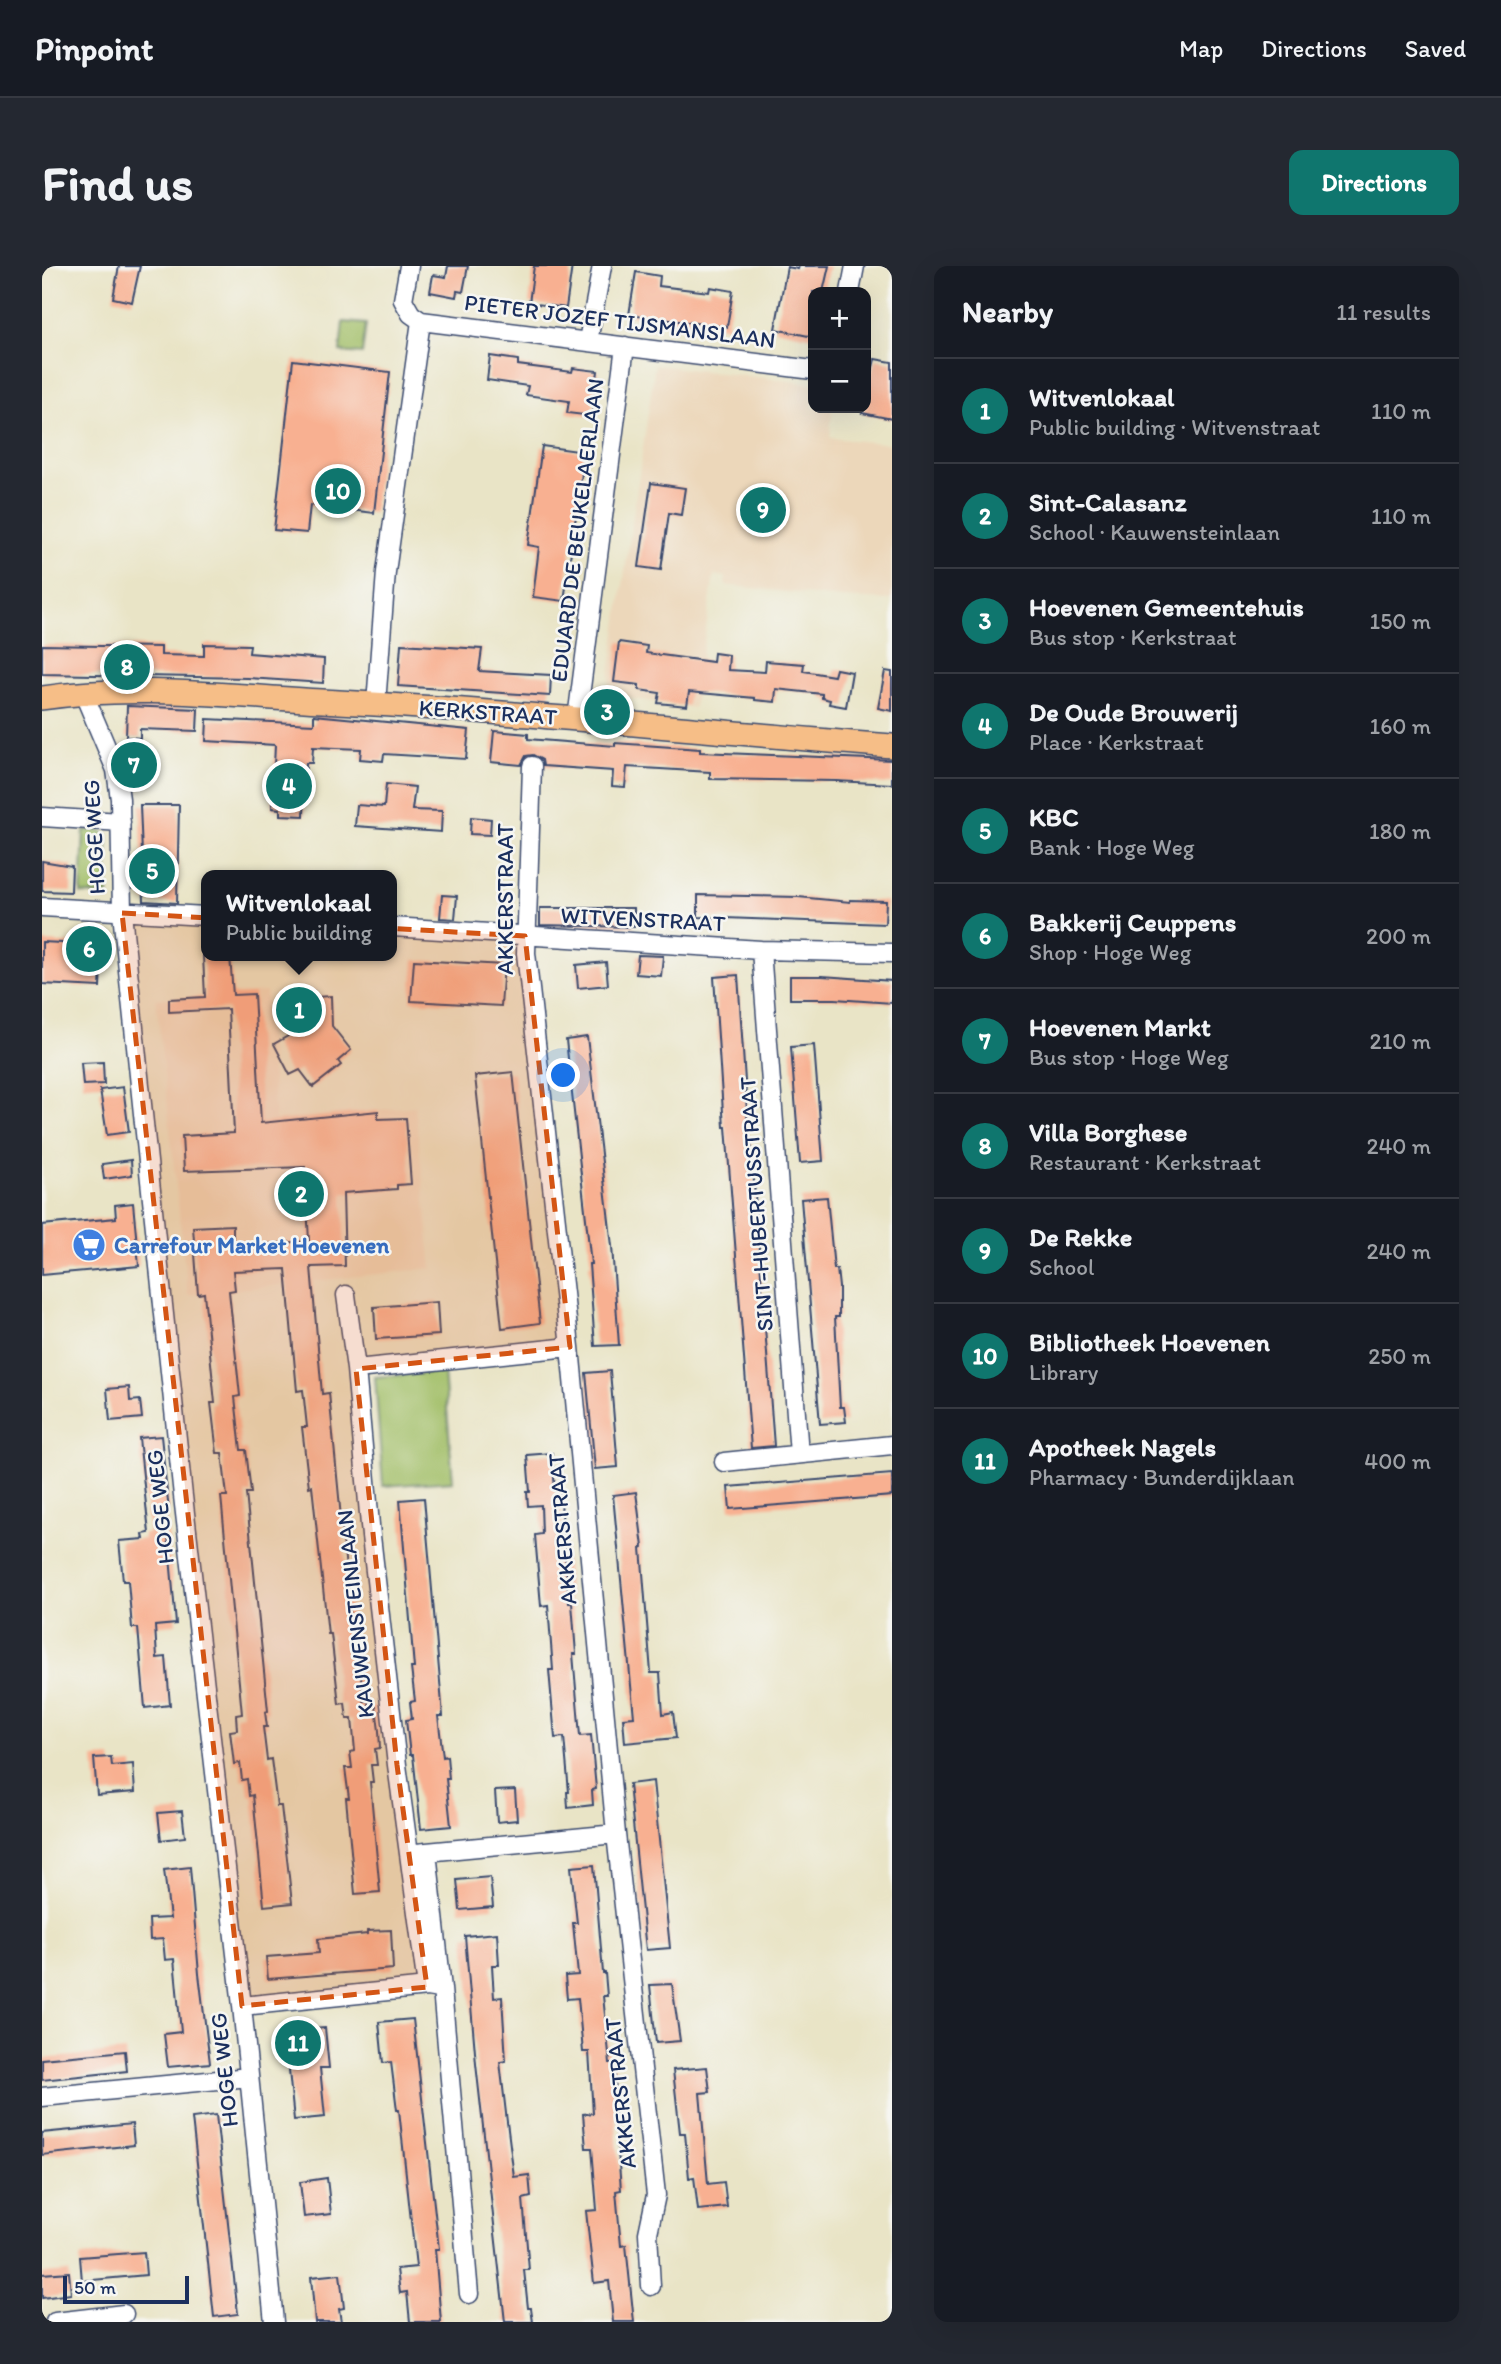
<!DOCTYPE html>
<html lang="en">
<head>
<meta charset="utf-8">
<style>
  body { margin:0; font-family:Itim,sans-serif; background:#242831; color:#f1f3f6 }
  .controls { position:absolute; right:21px; top:21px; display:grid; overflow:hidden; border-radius:14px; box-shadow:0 7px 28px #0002 }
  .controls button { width:63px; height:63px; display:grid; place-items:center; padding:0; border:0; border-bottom:2px solid #363941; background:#171b24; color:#f1f3f6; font:35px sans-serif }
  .scale { position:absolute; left:21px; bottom:18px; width:126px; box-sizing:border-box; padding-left:7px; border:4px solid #1b2f5e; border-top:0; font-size:19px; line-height:24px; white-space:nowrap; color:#1b2f5e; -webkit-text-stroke:5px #f6f6f2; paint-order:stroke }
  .you { position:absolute; left:522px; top:810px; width:24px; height:24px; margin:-18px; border:5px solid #fff; border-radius:50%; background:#1a73e8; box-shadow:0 0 0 10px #1a73e833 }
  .badge { display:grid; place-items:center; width:46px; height:46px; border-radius:50%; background:#0f766e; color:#fff; font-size:23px; font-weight:700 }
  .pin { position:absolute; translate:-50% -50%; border:4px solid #fff; box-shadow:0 2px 7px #0006 }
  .popup { position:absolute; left:159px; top:604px; width:196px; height:91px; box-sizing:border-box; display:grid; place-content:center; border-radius:14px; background:#171b24; filter:drop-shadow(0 2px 5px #0005); font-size:23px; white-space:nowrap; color:#9ea1a6 }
  .popup b { font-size:26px; color:#f1f3f6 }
  .popup::after { content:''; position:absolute; left:50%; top:100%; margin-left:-14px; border:14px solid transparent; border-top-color:#171b24 }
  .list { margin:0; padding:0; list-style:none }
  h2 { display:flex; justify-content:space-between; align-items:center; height:91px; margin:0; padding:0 28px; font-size:30px }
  h2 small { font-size:23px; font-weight:400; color:#9ea1a6 }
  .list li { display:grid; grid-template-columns:46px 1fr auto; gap:21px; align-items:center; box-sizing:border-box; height:105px; padding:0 28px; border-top:2px solid #363941 }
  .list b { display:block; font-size:26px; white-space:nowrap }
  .list p { margin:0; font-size:23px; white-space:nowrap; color:#9ea1a6 }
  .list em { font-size:23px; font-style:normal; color:#9ea1a6 }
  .map { position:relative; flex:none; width:850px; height:2056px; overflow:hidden; border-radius:14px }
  header { display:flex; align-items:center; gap:42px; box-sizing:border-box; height:98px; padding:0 35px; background:#171b24; border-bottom:2px solid #363941 }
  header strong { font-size:33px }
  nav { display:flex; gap:38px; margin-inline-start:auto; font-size:24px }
  .intro { display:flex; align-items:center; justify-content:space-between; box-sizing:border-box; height:168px; padding:0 42px }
  h1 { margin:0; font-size:49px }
  .button { padding:18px 32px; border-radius:14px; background:#0f766e; color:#fff; font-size:24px; font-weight:700 }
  main { display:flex; gap:42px; padding:0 42px }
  aside { flex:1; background:#171b24; border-radius:14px; box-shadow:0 7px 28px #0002 }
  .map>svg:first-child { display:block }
  .built { fill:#ecd7ba }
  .green { fill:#a1be66; stroke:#5e7662; stroke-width:2 }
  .building { fill:#f8b091 }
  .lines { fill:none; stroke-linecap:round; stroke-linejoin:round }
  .minor-casing { stroke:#3a4a6e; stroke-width:21 }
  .major-casing { stroke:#3a4a6e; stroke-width:26 }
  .minor { stroke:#fff; stroke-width:18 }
  .major { stroke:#f6be87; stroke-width:23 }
  .marked { fill:#d45514; fill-opacity:0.2; stroke:#d45514; stroke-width:5; stroke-dasharray:14 9; stroke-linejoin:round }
  .labels { text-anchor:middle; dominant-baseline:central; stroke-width:5; stroke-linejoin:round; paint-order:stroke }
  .street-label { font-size:23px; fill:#1b2f5e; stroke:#f6f6f2 }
  .shop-label { font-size:23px; font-weight:bold; fill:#366cbe; stroke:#f6f6f2; text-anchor:start }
</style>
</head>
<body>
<header>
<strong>Pinpoint</strong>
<nav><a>Map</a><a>Directions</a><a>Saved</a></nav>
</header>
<div class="intro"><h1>Find us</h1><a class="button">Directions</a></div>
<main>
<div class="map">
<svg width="850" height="2056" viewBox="0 0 850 2056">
  <rect width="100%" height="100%" fill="#f6f6f2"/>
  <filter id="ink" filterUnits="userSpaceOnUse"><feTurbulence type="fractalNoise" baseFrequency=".0143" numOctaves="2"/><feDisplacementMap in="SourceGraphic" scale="14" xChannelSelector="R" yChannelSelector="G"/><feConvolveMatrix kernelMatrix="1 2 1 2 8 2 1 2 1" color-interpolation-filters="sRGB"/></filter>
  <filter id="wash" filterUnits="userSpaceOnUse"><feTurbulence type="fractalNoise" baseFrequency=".00686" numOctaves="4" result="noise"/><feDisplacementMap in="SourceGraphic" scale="28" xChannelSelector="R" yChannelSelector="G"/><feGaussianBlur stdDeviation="1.57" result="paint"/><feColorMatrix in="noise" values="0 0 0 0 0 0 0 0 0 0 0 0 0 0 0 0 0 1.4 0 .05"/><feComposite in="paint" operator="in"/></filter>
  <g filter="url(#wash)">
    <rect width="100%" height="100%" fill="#e9e4c6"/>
    <path class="built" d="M613,99L771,118V142H790L788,172L850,178V334L800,332L683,319L684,311L672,309L652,442L565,429Z
      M224,726L233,854L373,840L390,1002L146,1029L114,733Z"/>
    <path class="green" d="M301,56L324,58L320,88L298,86Z
      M42,564L60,565L65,570L66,629L39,628Z
      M402,1106L411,1215L341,1220L333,1111Z"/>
    <g id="blocks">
      <path class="building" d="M77,0H98L90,36L71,32Z
        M406,0H426L421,26L415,25L414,31L388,26L391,9L404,11Z
        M492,0H530L524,42L487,37Z
        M757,0H787L781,26H771V71L733,63L745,1L756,3Z
        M594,6L618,10L617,20L667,26L668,21L691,25L685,61L587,49Z
        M448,90L476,94V99L530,106L531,102L556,105L550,150L525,147L527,135L484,129L486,120L445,114Z
        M833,93L850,96V153L820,147L822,142H824V131Z
        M251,94L348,106L332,247L268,239L265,267L232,264Z
        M500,180L543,186L522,335L491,331L497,281L486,279Z
        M609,217L643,222L639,249L627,247L619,304L597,301Z
        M577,376L605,380L604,387L671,396L672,387L687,389L686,404L723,406L724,395L762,398L761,405L792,410L794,403L810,406L804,441L787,438L788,434L780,432V428L734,423L733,436L713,434V432L647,426L645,440L616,437L618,427L597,424V419L572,416Z
        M162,378L208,379L207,387L282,393L281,417L206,412L0,408V379L119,381V389L162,390Z
        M359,378L440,383L437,405L509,409L508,430L356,420Z
        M843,405L850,406V445L836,442Z
        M85,440L156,443L155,465L98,463V472L84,471Z
        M272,449L427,464L424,493L342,488L341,495L318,493L319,483L271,481L270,497H264L262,550L238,549V543L230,542L233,479L164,475L165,453L272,458Z
        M452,465L486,468V473L573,480V477L658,483V486L850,494V518L794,515L668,513V506L585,501L583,521L570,520L571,505L501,500L500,494L491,489L484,490L479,499L449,496Z
        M344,518L373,521L370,544L400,545L399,566L313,560L315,539L342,541Z
        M98,539H137L135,637L102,635Z
        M429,551L449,553L448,569L428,568Z
        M0,595L30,600L29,626L0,625Z
        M400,629L415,630L413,653L398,652Z
        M656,629L756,631L808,636V634L844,635L843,658L656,651Z
        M498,642H592V661L498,659Z
        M0,676L60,679L58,721L0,718Z
        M596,689L621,690L619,710L594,708Z
        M161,690H188L191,729L212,728L219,857L336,845V853L364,852L369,918L355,919V923L301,927L303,1000L269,1001L280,1128L287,1127L312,1387H316L322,1435H327V1441H334L337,1465L338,1482L333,1483L335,1499H329L331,1516H328L338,1626L313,1628L304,1532H307L303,1502H310L308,1486L313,1485L310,1453H305L303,1437L297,1438L289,1368H286L270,1220L267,1221L260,1161H265L261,1124L255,1125L244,1003L191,1005L193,1024L187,1025L198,1130L193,1131L199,1184H204L209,1227H204L226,1445L223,1446L225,1461H221L225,1494L229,1493L235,1540H239L250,1637L222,1640L211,1529L207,1530L205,1513L200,1514L198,1497L192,1498L188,1465L195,1464L194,1449L200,1448L179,1230H185L180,1187H175L169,1137H173L162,1027L156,1028L151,961L191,959V980L267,975L263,901L142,905L140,870L192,867L186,743L127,746V733L163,731Z
        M372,694L462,699L459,740L369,735Z
        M564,696L566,719L536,722L534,699Z
        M696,709L707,876L709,875L710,890L732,1180L709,1182L684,861H682L672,711Z
        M748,710H780L850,715V737L793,733H748Z
        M272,725L273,731L289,730L290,760L309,784L296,795L299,799L271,821L258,804L248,809L232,778L246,770L245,737H254L253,726Z
        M545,771L570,980L577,1079L553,1080L547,998H549L524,774Z
        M772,779L781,895L758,897L749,781Z
        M61,796L62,818L41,819L39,797Z
        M471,806L498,1057L460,1062L433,810Z
        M81,821L87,866L65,869L58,824Z
        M89,894L90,909L62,913L60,898Z
        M785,931L792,1003H795L797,1021V1051H793L798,1141H802L804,1156L778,1158L759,933Z
        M91,937L97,1000L0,1009V959L74,952L73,939Z
        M395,1036L397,1069L334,1073L332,1041Z
        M568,1105L576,1201L553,1203L544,1107Z
        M87,1121L88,1135L98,1134L100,1152L68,1155L65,1123Z
        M119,1170L127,1245L124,1246L134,1358L113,1360L115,1392L124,1391L128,1439L103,1442L96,1362H90L86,1315H81L77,1275L102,1273L101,1268L107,1267L97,1172Z
        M510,1187L513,1224L518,1223L527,1337H530L534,1388H531L538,1470L549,1469L554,1523L550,1524L551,1539L526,1542L525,1526H527L522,1471L513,1472L507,1404H511L506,1339L499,1340L493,1269L500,1268L499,1239L486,1240L485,1226H488L485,1189Z
        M850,1208V1230L688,1243L686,1221Z
        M594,1226L601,1281L599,1282L609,1407H618L621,1448L631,1446L634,1472L583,1477L581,1452L592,1451L571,1229Z
        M382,1232L401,1450H396L401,1491L405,1490L407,1513H404L409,1560L379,1563L371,1489H368L364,1454L370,1453L368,1436L373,1435L369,1402H372L358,1234Z
        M69,1491L70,1500L91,1498L93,1526L55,1529L52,1492Z
        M611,1515L628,1682L604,1684L587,1518Z
        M473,1524L475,1554L455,1556L453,1525Z
        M140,1545L143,1571L119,1574L116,1547Z
        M552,1599L561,1707H563L565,1730H561L568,1797H572L574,1831L572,1832L579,1924L574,1925L579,1980L584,1979L592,2056H571L567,2015L552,2017L544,1945L555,1944L550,1882H544L541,1848L551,1847L547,1786H541L536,1732L525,1733L523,1710L536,1709L531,1657H535L529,1601Z
        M148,1601L157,1708L168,1797L126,1801L122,1768L139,1766L132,1693L123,1694L121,1673L108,1674L107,1653L128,1652L122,1604Z
        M448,1611L451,1641L418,1644L415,1614Z
        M349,1664L351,1703L226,1713L224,1691L277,1687L276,1673L325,1668V1665Z
        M455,1667L457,1699H450L452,1732L460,1731L464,1795L458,1796L465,1856L472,1911L487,1909L489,1931L481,1933L487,2004H482L486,2042H489L491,2056H463L434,1798L423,1670Z
        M630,1718L638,1775L614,1777L608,1719Z
        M371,1753L397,1983H393L399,2056H368L365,2026L358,2027L355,2003L374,2001L357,1844H355L349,1796L341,1797L337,1756Z
        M283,1762L287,1802H278L283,1851L252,1854L243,1765Z
        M83,1785L85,1805L0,1814V1793Z
        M665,1801L668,1826L658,1827L666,1918L682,1916L685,1941L656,1944L652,1911L647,1912L643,1867H638L631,1804Z
        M174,1849L196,2048L172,2051L150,1852Z
        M90,1858L92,1879L0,1889V1867Z
        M285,1912L289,1948L262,1951L258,1916Z
        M102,1986L104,2009L40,2015L38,1991Z
        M27,2006L29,2028L0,2032V2008Z
        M298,2008L302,2042L297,2043L299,2056H273L269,2011Z"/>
    </g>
  </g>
  <g filter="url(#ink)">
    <use href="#blocks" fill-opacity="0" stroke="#3a4a6e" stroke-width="2"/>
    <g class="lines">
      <defs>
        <path id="minor" d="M367,0L361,34L369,48L379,55L771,104
          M808,26L813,0
          M546,75L560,0
          M41,426L74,504L78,533L80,647L141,1230L200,1740L232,2056
          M334,438L344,306L379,55
          M535,453L583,80
          M490,500L484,687L528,1081L574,1568L614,1929L606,1967L609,2020
          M0,551L79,556
          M0,641L164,650
          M350,661L719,684L850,687
          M719,684L757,1188
          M304,1029L314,1103
          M682,1196L850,1179
          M385,1586L400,1723L427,2028
          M374,1587L574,1568
          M385,1721L355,1499L329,1270L314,1103L528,1081
          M200,1740L385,1721L397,1723
          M0,1831L207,1811
          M13,2056L82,2048"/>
        <path id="major" d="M0,432C93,418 187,430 280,435C470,445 660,465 850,480"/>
      </defs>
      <use href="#minor" class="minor-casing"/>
      <use href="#major" class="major-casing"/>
      <use href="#minor" class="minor"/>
      <use href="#major" class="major"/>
    </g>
  </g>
  <path class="marked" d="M80,647L483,670L528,1081L314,1103L355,1499L385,1721L200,1740Z"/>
  <defs>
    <symbol id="supermarket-disc" viewBox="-11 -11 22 22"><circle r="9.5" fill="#3f7fe0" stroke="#f6f6f2"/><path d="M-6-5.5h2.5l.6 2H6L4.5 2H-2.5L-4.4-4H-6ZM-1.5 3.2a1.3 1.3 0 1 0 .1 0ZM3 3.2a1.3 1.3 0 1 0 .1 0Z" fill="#fff"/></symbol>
  </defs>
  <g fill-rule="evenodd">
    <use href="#supermarket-disc" x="28" y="960" width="38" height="38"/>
  </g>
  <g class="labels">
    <g class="street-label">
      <text transform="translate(578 55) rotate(7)">PIETER JOZEF TIJSMANSLAAN</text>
      <text transform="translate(535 264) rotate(-83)">EDUARD DE BEUKELAERLAAN</text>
      <text transform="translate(446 446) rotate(4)">KERKSTRAAT</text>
      <text transform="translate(52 571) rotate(-93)">HOGE WEG</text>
      <text transform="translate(463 633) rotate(-90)">AKKERSTRAAT</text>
      <text transform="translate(601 653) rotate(3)">WITVENSTRAAT</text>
      <text transform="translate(714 938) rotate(-94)">SINT-HUBERTUSSTRAAT</text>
      <text transform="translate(118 1241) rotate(-96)">HOGE WEG</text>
      <text transform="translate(520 1263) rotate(-95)">AKKERSTRAAT</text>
      <text transform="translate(313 1348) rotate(-96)">KAUWENSTEINLAAN</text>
      <text transform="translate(182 1804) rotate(-96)">HOGE WEG</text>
      <text transform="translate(578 1827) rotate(-96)">AKKERSTRAAT</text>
    </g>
    <g class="shop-label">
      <text x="72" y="979">Carrefour Market Hoevenen</text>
    </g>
  </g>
</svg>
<div class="controls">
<button>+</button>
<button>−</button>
</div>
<div class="scale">50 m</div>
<div class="you"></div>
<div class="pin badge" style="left:257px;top:744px">1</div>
<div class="popup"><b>Witvenlokaal</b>Public building</div>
<div class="pin badge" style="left:259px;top:928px">2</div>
<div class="pin badge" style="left:565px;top:446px">3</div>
<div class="pin badge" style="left:247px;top:520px">4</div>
<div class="pin badge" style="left:110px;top:605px">5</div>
<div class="pin badge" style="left:47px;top:683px">6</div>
<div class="pin badge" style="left:92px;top:499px">7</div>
<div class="pin badge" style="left:85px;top:401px">8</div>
<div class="pin badge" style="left:721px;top:244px">9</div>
<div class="pin badge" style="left:296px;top:225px">10</div>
<div class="pin badge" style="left:256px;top:1777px">11</div>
</div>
<aside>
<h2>Nearby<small>11 results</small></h2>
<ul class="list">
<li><span class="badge">1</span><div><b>Witvenlokaal</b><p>Public building · Witvenstraat</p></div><em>110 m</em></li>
<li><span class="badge">2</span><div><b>Sint-Calasanz</b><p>School · Kauwensteinlaan</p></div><em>110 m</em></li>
<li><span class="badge">3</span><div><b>Hoevenen Gemeentehuis</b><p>Bus stop · Kerkstraat</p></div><em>150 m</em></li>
<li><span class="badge">4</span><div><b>De Oude Brouwerij</b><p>Place · Kerkstraat</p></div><em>160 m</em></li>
<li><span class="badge">5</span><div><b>KBC</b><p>Bank · Hoge Weg</p></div><em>180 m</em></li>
<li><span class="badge">6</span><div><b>Bakkerij Ceuppens</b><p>Shop · Hoge Weg</p></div><em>200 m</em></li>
<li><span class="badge">7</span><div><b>Hoevenen Markt</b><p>Bus stop · Hoge Weg</p></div><em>210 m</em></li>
<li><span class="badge">8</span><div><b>Villa Borghese</b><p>Restaurant · Kerkstraat</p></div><em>240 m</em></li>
<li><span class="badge">9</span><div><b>De Rekke</b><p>School</p></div><em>240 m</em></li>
<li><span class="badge">10</span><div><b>Bibliotheek Hoevenen</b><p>Library</p></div><em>250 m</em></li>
<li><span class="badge">11</span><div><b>Apotheek Nagels</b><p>Pharmacy · Bunderdijklaan</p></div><em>400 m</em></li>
</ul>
</aside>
</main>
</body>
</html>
